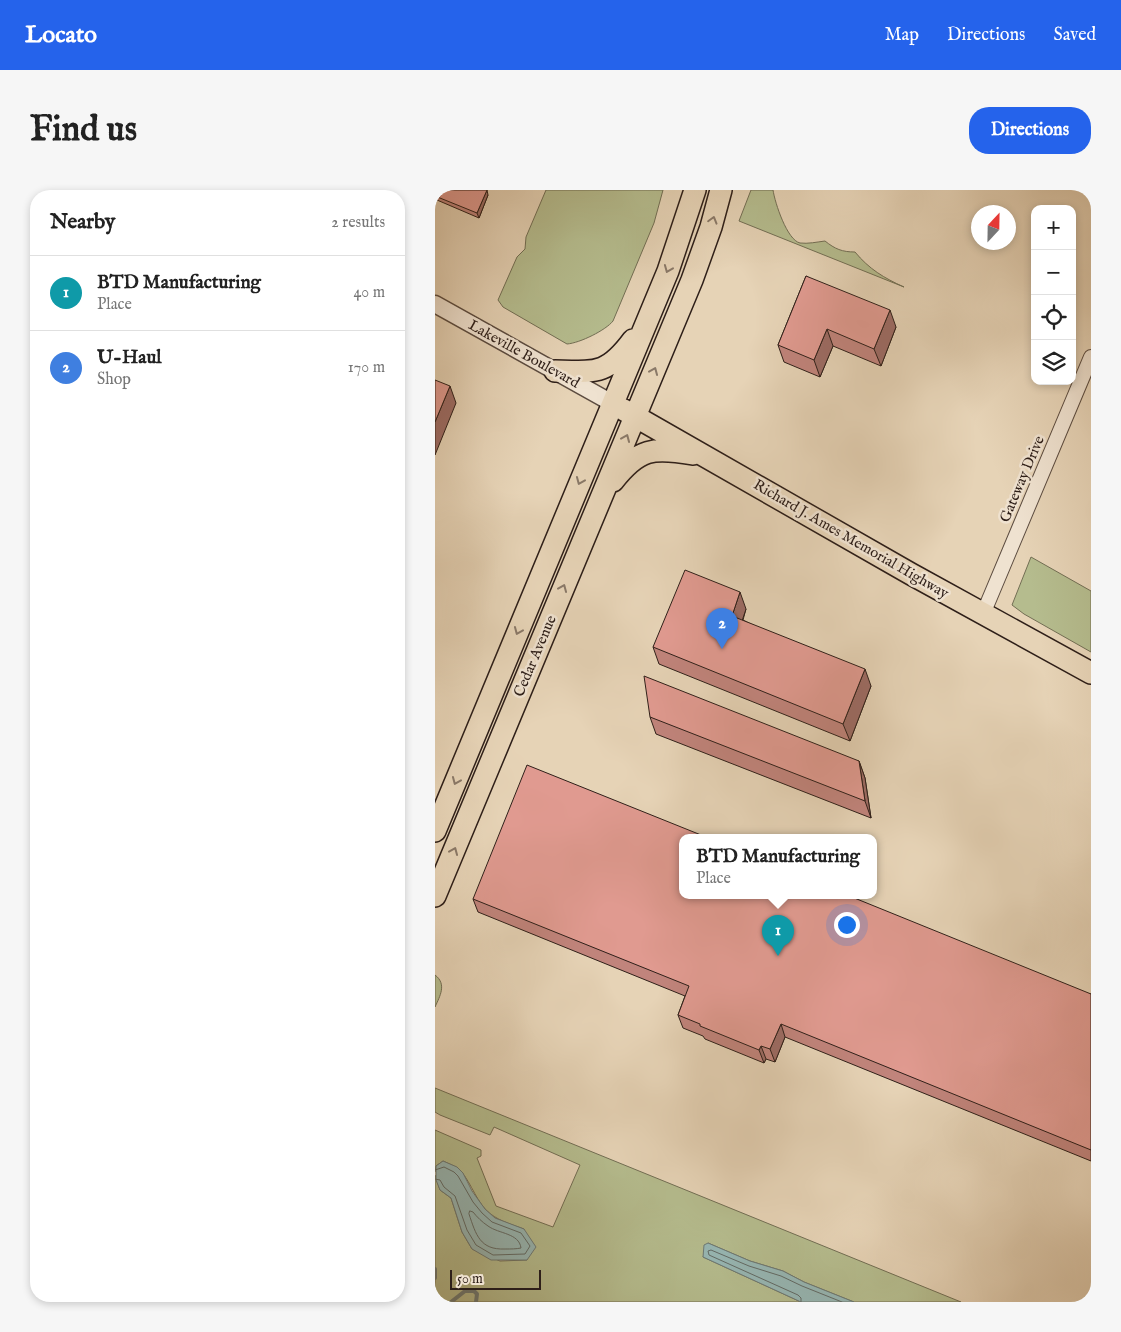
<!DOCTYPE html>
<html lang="en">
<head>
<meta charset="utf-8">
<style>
  body { margin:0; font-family:"IM FELL English",serif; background:#f6f6f6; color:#222 }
  .controls { position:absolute; right:15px; top:15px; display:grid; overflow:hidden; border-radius:10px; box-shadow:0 2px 8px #0003 }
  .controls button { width:45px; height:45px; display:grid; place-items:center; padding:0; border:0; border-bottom:1px solid #e0e0e0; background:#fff; color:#222; font:25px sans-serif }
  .compass { position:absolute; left:536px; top:15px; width:45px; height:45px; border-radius:50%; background:#fff; box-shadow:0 2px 8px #0003; rotate:22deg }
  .scale { position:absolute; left:15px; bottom:12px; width:91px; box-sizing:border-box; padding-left:5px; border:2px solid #2e1f19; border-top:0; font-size:14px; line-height:18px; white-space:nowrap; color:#2e1f19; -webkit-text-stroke:4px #efe2d0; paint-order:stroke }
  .you { position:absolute; left:411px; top:734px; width:18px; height:18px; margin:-12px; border:4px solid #fff; border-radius:50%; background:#1a73e8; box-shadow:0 0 0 8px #1a73e833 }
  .badge { display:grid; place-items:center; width:32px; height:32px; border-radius:50%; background:#2563eb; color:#fff; font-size:16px; font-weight:700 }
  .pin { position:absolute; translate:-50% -41px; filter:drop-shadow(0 1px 2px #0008) }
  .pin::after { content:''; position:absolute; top:26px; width:18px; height:15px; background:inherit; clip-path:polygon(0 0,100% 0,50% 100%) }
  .popup { position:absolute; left:244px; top:644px; width:198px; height:65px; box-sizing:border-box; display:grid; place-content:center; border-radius:10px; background:#fff; filter:drop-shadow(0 1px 4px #0005); font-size:16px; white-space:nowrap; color:#767676 }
  .popup b { font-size:19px; color:#222 }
  .popup::after { content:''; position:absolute; left:50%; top:100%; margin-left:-10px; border:10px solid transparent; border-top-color:#fff }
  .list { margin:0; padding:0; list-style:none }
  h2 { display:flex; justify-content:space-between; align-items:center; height:65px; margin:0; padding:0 20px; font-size:21px }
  h2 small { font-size:16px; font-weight:400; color:#767676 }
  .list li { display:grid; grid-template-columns:32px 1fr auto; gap:15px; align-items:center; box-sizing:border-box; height:75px; padding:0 20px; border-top:1px solid #e0e0e0 }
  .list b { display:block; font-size:19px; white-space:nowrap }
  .list p { margin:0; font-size:16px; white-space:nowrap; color:#767676 }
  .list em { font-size:16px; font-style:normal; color:#767676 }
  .icon { flex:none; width:28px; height:28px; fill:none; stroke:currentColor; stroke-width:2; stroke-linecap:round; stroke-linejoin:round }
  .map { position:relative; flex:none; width:656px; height:1112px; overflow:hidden; border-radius:20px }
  header { display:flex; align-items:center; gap:30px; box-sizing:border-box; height:70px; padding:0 25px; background:#2563eb; color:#fff }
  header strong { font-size:24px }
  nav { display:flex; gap:28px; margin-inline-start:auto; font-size:18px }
  .intro { display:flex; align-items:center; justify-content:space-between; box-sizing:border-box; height:120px; padding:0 30px }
  h1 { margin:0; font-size:35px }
  .button { padding:12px 22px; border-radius:20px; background:#2563eb; color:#fff; font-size:18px; font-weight:700 }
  main { display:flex; gap:30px; padding:0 30px }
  aside { flex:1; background:#fff; border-radius:20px; box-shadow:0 2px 8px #0003 }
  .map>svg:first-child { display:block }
  .green { fill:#b5bc8e; stroke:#726e54 }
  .water { fill:#97b7b4; stroke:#6d7a76 }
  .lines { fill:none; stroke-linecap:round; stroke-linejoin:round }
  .shore { stroke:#626b66; stroke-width:1 }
  .stream { stroke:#6d7a76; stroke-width:4 }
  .minor-casing { stroke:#5c4c40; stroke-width:16 }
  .tertiary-casing { stroke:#5c4c40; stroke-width:19 }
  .primary-casing { stroke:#2e1f19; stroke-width:24 }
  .minor { stroke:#efe2d0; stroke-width:14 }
  .tertiary { stroke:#efe2d0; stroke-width:16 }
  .primary { stroke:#e6d3b6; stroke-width:21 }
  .wall { fill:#c1847c; stroke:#2e1f19 }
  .shaded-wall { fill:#9d6c65; stroke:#2e1f19 }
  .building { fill:#e09a90; stroke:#2e1f19 }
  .oneway { stroke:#8a7968 }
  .labels { text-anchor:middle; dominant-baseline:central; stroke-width:5; stroke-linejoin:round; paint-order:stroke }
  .street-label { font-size:15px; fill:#2e1f19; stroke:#efe2d0 }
</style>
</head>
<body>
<header>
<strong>Locato</strong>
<nav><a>Map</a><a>Directions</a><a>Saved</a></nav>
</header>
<div class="intro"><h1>Find us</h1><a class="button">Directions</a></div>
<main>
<aside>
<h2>Nearby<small>2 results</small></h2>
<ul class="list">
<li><span class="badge" style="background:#0f9aa8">1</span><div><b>BTD Manufacturing</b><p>Place</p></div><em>40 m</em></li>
<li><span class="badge" style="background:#3f7fe0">2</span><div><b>U-Haul</b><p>Shop</p></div><em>170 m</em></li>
</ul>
</aside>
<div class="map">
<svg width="656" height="1112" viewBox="0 0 656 1112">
  <rect width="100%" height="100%" fill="#e6d3b6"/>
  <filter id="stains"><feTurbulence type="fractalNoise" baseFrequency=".004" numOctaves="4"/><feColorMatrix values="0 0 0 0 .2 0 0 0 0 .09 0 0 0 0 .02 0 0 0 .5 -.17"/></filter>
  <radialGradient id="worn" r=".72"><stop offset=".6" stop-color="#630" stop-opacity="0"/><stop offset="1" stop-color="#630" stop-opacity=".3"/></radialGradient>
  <path class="green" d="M111,0H228L219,33L178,131C171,140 145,153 132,154L68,117L63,110L82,67L90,59L91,47Z
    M316,0H338C340,13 352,50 365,53C373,54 382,52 390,51C400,59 407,62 420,62C434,79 449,88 469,97L304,31Z
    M596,367L656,401V462L589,424L577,415Z
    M0,785C12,794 5,806 0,817Z
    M0,898L526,1112H419L369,1092L348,1081L315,1071L273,1053L268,1067L366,1112H0V985L5,1000L16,1008L27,1042L37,1059L65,1071L92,1070L89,1039C75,1034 61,1030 51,1020C40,1009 33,985 22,978C18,975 12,973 8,971L1,976L0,982V940L46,960V966L42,968L61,1016L118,1037L145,975L59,937L55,945L5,925L0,922Z"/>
  <path class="water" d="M8,971L22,977L28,983L37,1001L50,1019L60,1028L89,1039L101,1057L92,1070H56L37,1059L27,1042L16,1008L5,1000L1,990V976Z
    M273,1053L315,1071L348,1081L369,1092L419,1112H366L268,1067L269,1055Z"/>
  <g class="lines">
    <path class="shore" d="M0,980L9,977L19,982L23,986L38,1012L47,1023L57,1032L86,1043L95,1056L90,1064L58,1065L41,1055L32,1040L20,1006L9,997L5,990L0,989
      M35,1021L38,1022C42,1027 47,1032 53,1036C64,1044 84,1043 86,1058C81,1059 76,1059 70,1059C45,1060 41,1045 34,1024Z
      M366,1112V1108L363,1105L274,1065L273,1061L276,1060L314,1076L346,1086L367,1096L407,1112"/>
    <path class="stream" d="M0,1079V1088
      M16,1112L30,1101H39L42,1104L41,1112"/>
    <defs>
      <path id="minor" d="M548,424L656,167"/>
      <path id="tertiary" d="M0,114L177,213"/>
      <path id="primary" d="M120,181C161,182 172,185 198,150
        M189,220L476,384L656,483
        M178,291C204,258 218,257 258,264
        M0,641L233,81L260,0
        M0,706L257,90L276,37L286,0"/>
    </defs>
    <use href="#minor" class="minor-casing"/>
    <use href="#tertiary" class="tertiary-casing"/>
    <use href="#primary" class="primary-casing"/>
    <use href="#minor" class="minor"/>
    <use href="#tertiary" class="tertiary"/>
    <use href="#primary" class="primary"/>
  </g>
  <path class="wall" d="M53,5L44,28L2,10L0,6Z
    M371,86L461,137L446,176L398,156L385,187L349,172L343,155Z
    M311,419L308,430L436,496L415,551L224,474L218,457Z
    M215,527L424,571L430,588L436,628L221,544Z
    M38,709L656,804V971L350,847L340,872L331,869L329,873L270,849L268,846L248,838L243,825L250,806L43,722Z"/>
  <path class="shaded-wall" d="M52,0L53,5L44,28L42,23Z
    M455,120L461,137L446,176L439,159Z
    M392,139L398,156L385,187L379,170Z
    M15,196L21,213L0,265V232Z
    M305,402L311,419L303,443L297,426Z
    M430,479L436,496L415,551L408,534Z
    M424,571L430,588L436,628L430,611Z
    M346,834L350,847L340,872L335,859Z
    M326,856L331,869L329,873L324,860Z"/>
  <path class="building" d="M3,0H52L42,23L0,6Z
    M371,86L455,120L439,159L392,139L379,170L343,155Z
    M0,190L15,196L0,232Z
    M250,380L305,402L297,426L430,479L408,534L218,457Z
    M209,486L424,571L430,611L215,527Z
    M92,575L271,647H248V705H412L656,804V960L346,834L335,859L326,856L324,860L265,836V834L243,825L254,796L38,709Z"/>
  <defs><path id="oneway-chevron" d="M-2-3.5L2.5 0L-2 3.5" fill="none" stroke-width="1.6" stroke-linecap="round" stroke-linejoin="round" transform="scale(1.25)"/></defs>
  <g class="oneway">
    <use href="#oneway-chevron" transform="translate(278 30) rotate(-74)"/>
    <use href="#oneway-chevron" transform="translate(233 79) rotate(112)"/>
    <use href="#oneway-chevron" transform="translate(219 181) rotate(-67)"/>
    <use href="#oneway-chevron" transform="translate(191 248) rotate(-67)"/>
    <use href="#oneway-chevron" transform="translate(145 291) rotate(113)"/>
    <use href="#oneway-chevron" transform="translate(128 398) rotate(-67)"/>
    <use href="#oneway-chevron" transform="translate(83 441) rotate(113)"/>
    <use href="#oneway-chevron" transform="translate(21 591) rotate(113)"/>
    <use href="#oneway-chevron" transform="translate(19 661) rotate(-67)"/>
  </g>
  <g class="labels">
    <g class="street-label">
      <text transform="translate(89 164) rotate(29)">Lakeville Boulevard</text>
      <text transform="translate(587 289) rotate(-67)">Gateway Drive</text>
      <text transform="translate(416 349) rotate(30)">Richard J. Ames Memorial Highway</text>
      <text transform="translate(100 466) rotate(-67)">Cedar Avenue</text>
    </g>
  </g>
  <rect width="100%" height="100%" filter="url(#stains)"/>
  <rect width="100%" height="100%" fill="url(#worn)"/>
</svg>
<div class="controls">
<button>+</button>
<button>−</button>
<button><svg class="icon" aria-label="locate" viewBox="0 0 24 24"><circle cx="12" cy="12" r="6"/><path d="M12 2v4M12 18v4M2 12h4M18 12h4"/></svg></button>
<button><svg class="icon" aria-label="layers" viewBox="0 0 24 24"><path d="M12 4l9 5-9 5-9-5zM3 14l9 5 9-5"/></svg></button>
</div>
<svg class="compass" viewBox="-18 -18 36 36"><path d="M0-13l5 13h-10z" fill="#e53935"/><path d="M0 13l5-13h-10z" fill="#767676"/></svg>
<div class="scale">50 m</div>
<div class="you"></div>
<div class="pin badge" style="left:343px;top:766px;background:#0f9aa8">1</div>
<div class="popup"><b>BTD Manufacturing</b>Place</div>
<div class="pin badge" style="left:287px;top:459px;background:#3f7fe0">2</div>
</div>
</main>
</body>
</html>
